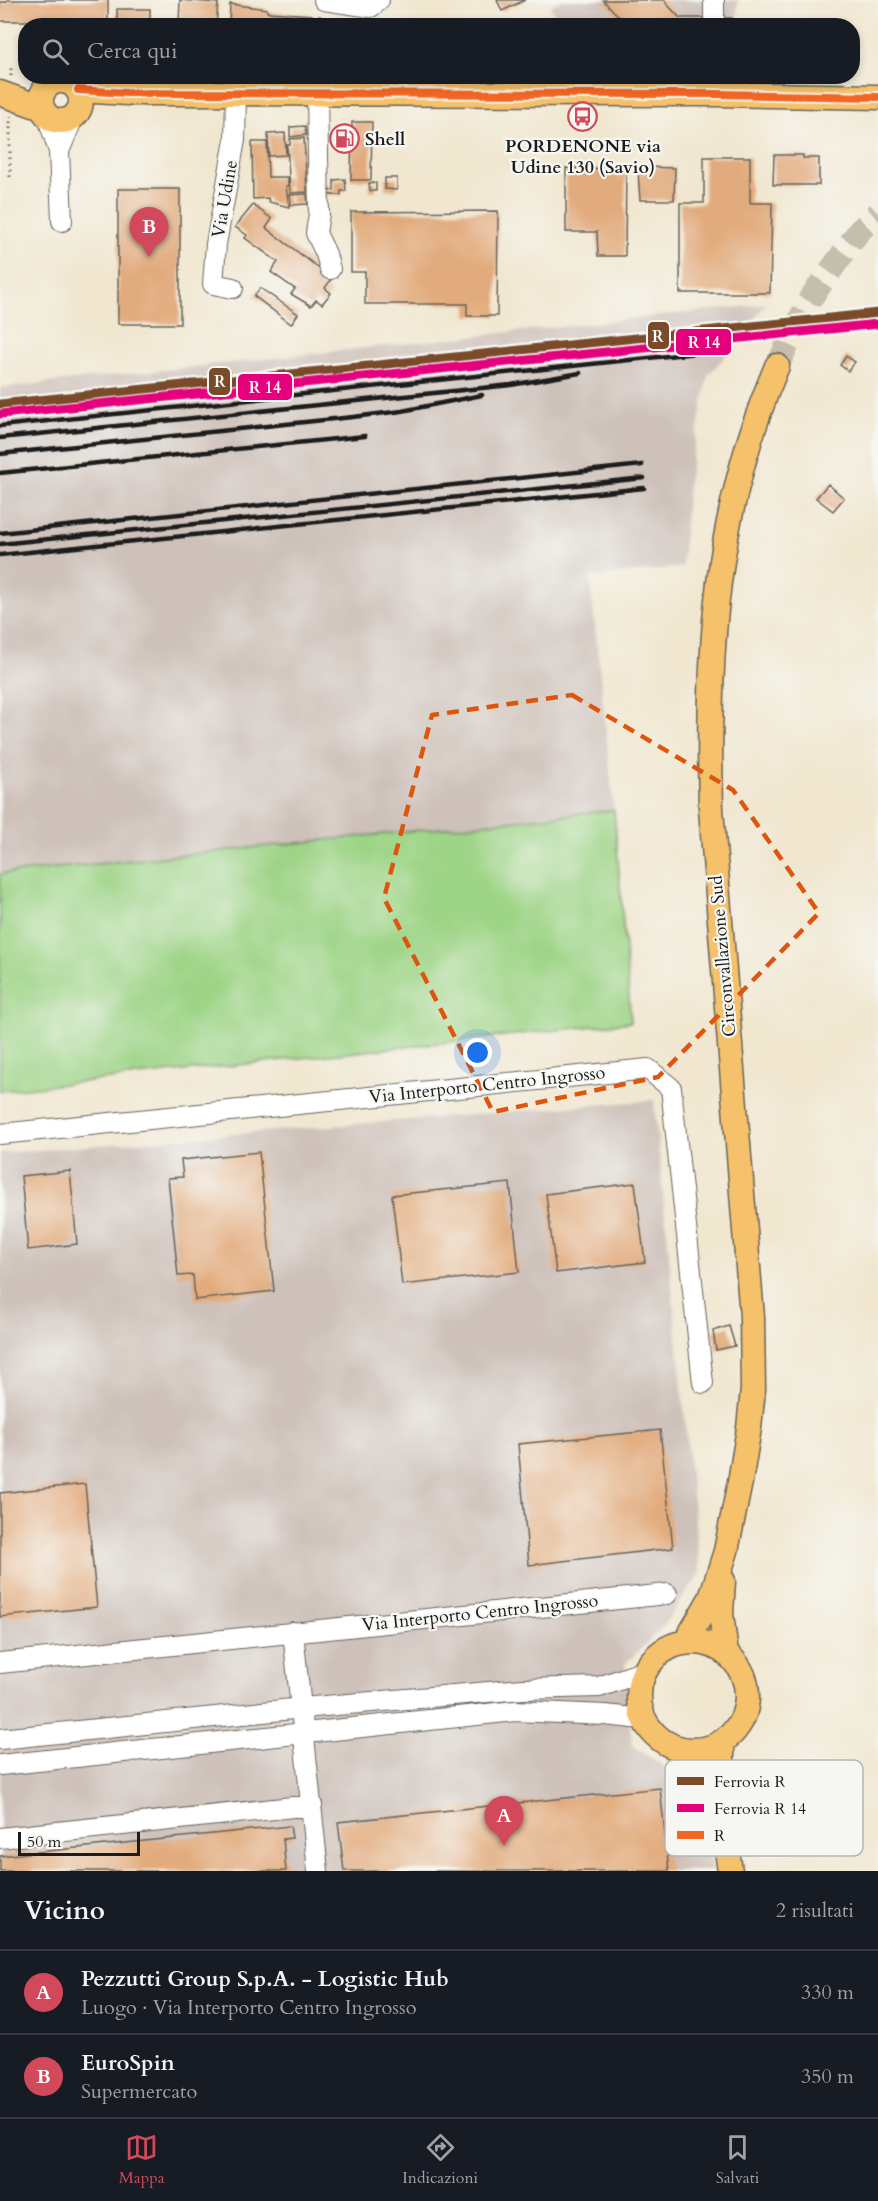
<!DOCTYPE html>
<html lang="it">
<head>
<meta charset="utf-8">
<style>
  body { margin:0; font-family:Cardo,serif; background:#242831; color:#f1f3f6 }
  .scale { position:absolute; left:18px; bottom:15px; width:122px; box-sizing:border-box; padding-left:6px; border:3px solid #1c1c1c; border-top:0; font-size:16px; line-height:21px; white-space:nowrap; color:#1c1c1c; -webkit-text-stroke:4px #f6f6f2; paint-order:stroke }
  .you { position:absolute; left:478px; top:1053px; width:21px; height:21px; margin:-15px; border:4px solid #fff; border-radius:50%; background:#1a73e8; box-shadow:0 0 0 9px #1a73e833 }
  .badge { display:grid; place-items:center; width:39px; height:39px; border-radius:50%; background:#d1495b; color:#fff; font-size:20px; font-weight:700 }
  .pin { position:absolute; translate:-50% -50px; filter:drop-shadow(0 2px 3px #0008) }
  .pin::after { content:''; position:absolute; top:32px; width:21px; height:18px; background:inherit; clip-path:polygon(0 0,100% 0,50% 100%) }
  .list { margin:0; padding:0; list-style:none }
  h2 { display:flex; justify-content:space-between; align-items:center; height:78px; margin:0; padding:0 24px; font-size:26px }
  h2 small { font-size:20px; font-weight:400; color:#9ea1a6 }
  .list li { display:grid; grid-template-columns:39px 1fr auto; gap:18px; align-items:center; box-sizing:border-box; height:84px; padding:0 24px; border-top:2px solid #363941 }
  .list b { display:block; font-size:22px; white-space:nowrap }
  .list p { margin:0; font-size:20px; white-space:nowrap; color:#9ea1a6 }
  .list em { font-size:20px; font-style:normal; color:#9ea1a6 }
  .icon { flex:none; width:33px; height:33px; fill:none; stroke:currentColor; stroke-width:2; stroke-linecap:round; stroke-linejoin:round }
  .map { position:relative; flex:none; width:878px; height:1871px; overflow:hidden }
  .search { position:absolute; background:#171b24; box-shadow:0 3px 9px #0003; left:18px; right:18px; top:18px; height:66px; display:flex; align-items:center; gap:15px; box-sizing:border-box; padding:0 21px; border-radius:24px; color:#9ea1a6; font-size:22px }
  .sheet { height:246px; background:#171b24 }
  nav { display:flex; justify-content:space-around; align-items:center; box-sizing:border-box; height:84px; border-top:2px solid #363941; background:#171b24; font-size:16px; color:#9ea1a6 }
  nav a { display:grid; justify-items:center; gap:3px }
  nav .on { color:#d1495b }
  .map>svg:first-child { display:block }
  .industrial { fill:#cec1ba }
  .green { fill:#9dd486; stroke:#5c7851; stroke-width:1.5 }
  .building { fill:#e2ab7d }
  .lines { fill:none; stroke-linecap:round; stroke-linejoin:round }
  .major-tunnel { stroke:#c6beac; stroke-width:24; stroke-dasharray:24 12; stroke-linecap:butt }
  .minor-casing { stroke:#67635b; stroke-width:22 }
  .major-casing { stroke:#67635b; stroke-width:27 }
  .path { stroke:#67635b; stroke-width:3; stroke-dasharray:1.5 4.5; stroke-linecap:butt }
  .minor { stroke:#fff; stroke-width:20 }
  .major { stroke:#f5c16b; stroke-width:24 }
  .rail { stroke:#1c1c1c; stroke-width:4.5 }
  .bus-1-casing { stroke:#f6f6f2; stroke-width:12 }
  .bus-1 { stroke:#f26522; stroke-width:8 }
  .rail-1-casing { stroke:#f6f6f2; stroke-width:14 }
  .rail-2-casing { stroke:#f6f6f2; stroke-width:14 }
  .rail-1 { stroke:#7a4b2a; stroke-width:9 }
  .rail-2 { stroke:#e5007d; stroke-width:9 }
  .marked { fill:none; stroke:#de560d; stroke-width:4.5; stroke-dasharray:12 8; stroke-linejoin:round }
  .labels { text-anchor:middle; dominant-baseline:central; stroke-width:4.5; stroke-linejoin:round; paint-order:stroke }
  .poi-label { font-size:18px; font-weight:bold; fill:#1c1c1c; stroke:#f6f6f2; text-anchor:start }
  .street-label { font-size:18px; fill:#1c1c1c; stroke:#f6f6f2 }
  .key { fill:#f6f6f2; stroke:#b5b5b2; stroke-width:1.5 }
  .key-label { font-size:16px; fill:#1c1c1c }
  .line-badge { stroke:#f6f6f2; stroke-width:2 }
  .badge-label { font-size:16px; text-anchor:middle; font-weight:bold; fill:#fff }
</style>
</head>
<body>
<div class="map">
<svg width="878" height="1871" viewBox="0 0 878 1871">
  <rect width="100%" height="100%" fill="#f6f6f2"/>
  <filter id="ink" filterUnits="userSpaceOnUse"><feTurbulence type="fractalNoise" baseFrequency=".0167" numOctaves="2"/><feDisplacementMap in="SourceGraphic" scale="12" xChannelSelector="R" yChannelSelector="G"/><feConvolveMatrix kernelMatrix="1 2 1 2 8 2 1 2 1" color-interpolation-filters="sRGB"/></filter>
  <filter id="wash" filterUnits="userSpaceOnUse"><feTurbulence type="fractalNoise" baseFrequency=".008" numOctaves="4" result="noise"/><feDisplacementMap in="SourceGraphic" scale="24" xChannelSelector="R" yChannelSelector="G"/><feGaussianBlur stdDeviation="1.35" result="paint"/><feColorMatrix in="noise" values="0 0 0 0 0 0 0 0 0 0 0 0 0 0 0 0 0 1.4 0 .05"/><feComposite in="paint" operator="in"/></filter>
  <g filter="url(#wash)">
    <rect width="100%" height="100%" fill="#f1e7d0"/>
    <path class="industrial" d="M560,0H738L736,26L561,25L550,6L560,2Z
      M766,304L723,359L708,375L688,481L682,567L590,577L614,810L0,874V388Z
      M654,1100L700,1574L660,1630L625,1664L632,1745L689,1783L707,1827L713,1871H0V1153Z"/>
    <path class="green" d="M614,810L631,1022L0,1091V874Z"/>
    <g id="blocks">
      <path class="building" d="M7,0H108V21H0V2H6Z
        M180,0L218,3L216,26L179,24Z
        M497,0H525L502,11Z
        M603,0H665L666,3L680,18H732V26H628Z
        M230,4L267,9V12L312,15V17L320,16L325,20V26H229Z
        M117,9H150V26H117Z
        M591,114V120H575V115Z
        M352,122H372L371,180H351Z
        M305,126L306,135L290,137V127Z
        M285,133L286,155L269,156L268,134Z
        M304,138L307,192L290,193L287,145H290V139Z
        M252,142H267L268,177H288V186H286L289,207L269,202L268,198L253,199Z
        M774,155H803V158H819V185H773Z
        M704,157H750V203H772L770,293H680V203H704Z
        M648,167L675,168L674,200H640L638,170H647Z
        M566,168L626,169L625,256H598L597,232H566Z
        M385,178H397V190L385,189Z
        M345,179L346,191H341V195H324L326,181L329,191L334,190V180Z
        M369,183H376V191H370Z
        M118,189H180V324H118Z
        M307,194L308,204L291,205L290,195Z
        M253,205L272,219L266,228L332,278L325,288L331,293L322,304L316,300L311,306L291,294L295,289L271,272L278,262L245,238L247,235L235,227Z
        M498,211L497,316H467V304H365V272H351V212Z
        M260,288L298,314L291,324L254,296Z
        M846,356L855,362L848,371L840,365Z
        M828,484L844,498L833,511L816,498Z
        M259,1152L274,1291L195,1300L193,1275L178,1276L168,1178L183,1177L181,1160Z
        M70,1171L77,1244L28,1250L21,1176Z
        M510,1183L519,1272L402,1285L392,1195Z
        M635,1183L645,1262L556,1273L546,1194Z
        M729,1326L735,1346L716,1350L713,1331Z
        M660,1430L673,1548L529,1565L518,1444Z
        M85,1484L97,1607L0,1617V1493Z
        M660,1788L669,1871H344L338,1822Z
        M290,1826L292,1838L283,1839L286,1871H0V1856Z"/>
    </g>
  </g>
  <g filter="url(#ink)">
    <use href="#blocks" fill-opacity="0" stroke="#67635b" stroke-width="1.5"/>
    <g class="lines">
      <path class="major-tunnel" d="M777,366L810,299L859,231L878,213"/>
      <defs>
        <path id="minor" d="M324,0L371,7L379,0
          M714,0V18
          M317,93L319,214L316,233L326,254L330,269
          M47,115L59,151L62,221
          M59,151L73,118
          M233,288L213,284L216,244L235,140L236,93
          M0,1134L648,1069L671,1088L703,1383
          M293,1632L318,1871
          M0,1663L667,1594
          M0,1739L302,1708L523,1689L599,1687L645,1671
          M0,1765L515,1711L605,1715L643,1719
          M0,1838L312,1805"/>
        <path id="major" d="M41 101a20 20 0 1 1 40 0a20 20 0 1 1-40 0Z
          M78,90L127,93L714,94L878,97
          M0,93L42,108
          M723,1581L721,1614L726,1653
          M639 1696a54 54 0 1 1 108 0a54 54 0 1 1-108 0Z
          M685,1643L711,1598L726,1551L740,1482L749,1428L753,1389L752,1317L711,809C707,651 714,514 777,366
          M722,1742V1812
          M685,1750L722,1817L730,1871"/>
      </defs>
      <use href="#minor" class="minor-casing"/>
      <use href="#major" class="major-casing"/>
      <path class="path" d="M11,76V67
        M10,177V116"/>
      <use href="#minor" class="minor"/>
      <use href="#major" class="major"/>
      <path class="rail" d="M0,426L725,350
        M0,438L511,385L580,373
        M0,454L353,417L402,411L482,395
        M0,473L365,436
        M0,533L642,465
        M0,544L644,478
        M0,555L644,488"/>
      <defs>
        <path id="bus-1" d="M78,90L127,93L714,94L878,97"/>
      </defs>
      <use href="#bus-1" class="bus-1-casing"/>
      <use href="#bus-1" class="bus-1"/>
      <defs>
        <path id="rail-1" d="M0,404L878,313"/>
        <path id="rail-2" d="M1,414L878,324"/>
      </defs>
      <use href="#rail-1" class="rail-1-casing"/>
      <use href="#rail-2" class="rail-2-casing"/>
      <use href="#rail-1" class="rail-1"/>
      <use href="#rail-2" class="rail-2"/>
    </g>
  </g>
  <path class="marked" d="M572,695L733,790L819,913L658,1077L493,1112L384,898L432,715Z"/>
  <defs>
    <symbol id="bus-ring" viewBox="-11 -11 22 22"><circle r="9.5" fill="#f6f6f2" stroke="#d1495b" stroke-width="1.5"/><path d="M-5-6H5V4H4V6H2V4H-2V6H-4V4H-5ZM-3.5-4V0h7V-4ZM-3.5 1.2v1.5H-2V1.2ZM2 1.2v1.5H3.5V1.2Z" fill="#d1495b"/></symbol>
    <symbol id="fuel-ring" viewBox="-11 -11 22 22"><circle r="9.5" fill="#f6f6f2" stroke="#d1495b" stroke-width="1.5"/><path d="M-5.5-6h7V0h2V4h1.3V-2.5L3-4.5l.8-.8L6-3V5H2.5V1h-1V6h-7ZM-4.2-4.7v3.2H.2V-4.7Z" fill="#d1495b"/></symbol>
  </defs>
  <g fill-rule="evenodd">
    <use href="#bus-ring" x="566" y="100" width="33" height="33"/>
    <use href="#fuel-ring" x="328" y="122" width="33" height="33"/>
  </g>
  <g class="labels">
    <g class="poi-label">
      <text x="365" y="139">Shell</text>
      <text x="583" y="146" text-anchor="middle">PORDENONE via<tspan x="583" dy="21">Udine 130 (Savio)</tspan></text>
    </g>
    <g class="street-label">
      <text transform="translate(225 199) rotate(-80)">Via Udine</text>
      <text transform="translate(723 956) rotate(-95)">Circonvallazione Sud</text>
      <text transform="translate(487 1085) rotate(-6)">Via Interporto Centro Ingrosso</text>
      <text transform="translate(480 1613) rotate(-6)">Via Interporto Centro Ingrosso</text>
    </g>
  </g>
  <rect x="665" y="1760" width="198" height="96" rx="9" class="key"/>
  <rect x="677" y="1777" width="27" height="8" fill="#7a4b2a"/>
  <rect x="677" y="1804" width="27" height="8" fill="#e5007d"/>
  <rect x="677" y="1831" width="27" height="8" fill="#f26522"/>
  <g class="key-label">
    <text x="714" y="1787">Ferrovia R</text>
    <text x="714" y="1814">Ferrovia R 14</text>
    <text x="714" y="1841">R</text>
  </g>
  <g class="line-badge">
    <rect x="647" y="321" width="23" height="29" rx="6" fill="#7a4b2a"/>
    <rect x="675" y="328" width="57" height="28" rx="6" fill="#e5007d"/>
    <rect x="208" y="367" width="23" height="29" rx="6" fill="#7a4b2a"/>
    <rect x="237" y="373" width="56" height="28" rx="6" fill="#e5007d"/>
  </g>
  <g class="badge-label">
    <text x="658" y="342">R</text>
    <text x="704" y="348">R 14</text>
    <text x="220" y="387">R</text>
    <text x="265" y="393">R 14</text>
  </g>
</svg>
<div class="scale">50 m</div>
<div class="you"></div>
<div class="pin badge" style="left:504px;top:1846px">A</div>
<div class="pin badge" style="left:149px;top:257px">B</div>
<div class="search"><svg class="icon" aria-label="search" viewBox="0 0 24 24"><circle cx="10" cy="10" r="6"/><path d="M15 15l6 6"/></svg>Cerca qui</div>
</div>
<section class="sheet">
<h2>Vicino<small>2 risultati</small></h2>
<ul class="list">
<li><span class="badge">A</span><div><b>Pezzutti Group S.p.A. - Logistic Hub</b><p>Luogo · Via Interporto Centro Ingrosso</p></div><em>330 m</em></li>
<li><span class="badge">B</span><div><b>EuroSpin</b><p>Supermercato</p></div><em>350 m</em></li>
</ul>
</section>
<nav>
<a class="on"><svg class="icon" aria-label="map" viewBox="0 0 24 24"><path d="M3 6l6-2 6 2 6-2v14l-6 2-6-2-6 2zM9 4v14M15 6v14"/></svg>Mappa</a>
<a><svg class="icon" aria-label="directions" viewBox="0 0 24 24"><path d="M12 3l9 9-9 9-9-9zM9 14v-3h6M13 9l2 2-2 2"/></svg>Indicazioni</a>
<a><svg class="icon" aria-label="saved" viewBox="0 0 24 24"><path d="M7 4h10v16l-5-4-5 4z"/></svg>Salvati</a>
</nav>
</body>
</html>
